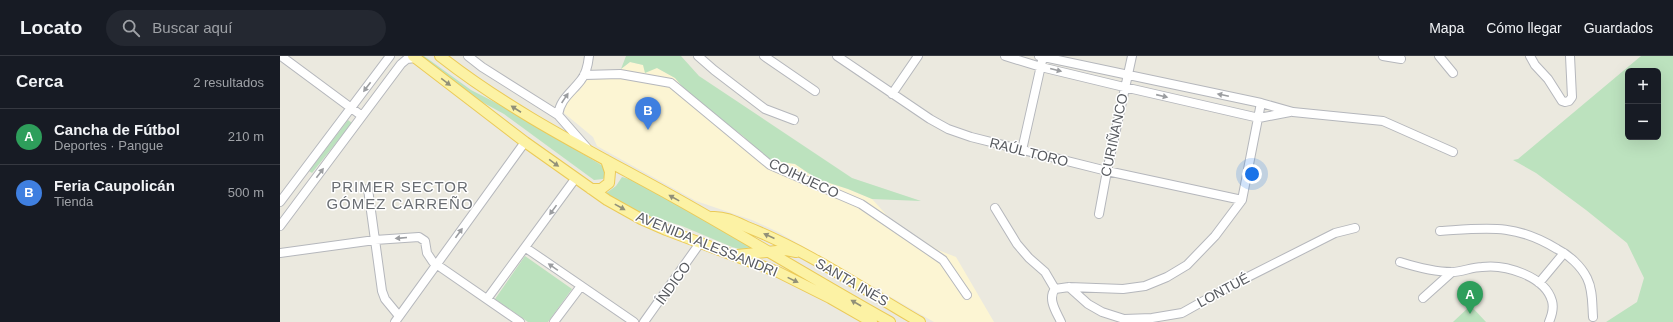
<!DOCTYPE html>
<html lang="es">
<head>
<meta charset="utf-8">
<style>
  body { margin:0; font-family:Arial,sans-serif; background:#242831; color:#f1f3f6 }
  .controls { position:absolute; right:12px; top:12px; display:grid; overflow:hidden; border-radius:6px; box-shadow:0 4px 16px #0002 }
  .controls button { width:36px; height:36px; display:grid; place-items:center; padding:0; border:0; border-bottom:1px solid #363941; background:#171b24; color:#f1f3f6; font:20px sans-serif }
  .you { position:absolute; left:972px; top:118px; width:14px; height:14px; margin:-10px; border:3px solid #fff; border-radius:50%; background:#1a73e8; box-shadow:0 0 0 6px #1a73e833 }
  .badge { display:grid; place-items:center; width:26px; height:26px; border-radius:50%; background:#e2472e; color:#fff; font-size:13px; font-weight:700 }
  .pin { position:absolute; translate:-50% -33px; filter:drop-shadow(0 1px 2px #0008) }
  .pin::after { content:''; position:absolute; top:21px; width:14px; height:12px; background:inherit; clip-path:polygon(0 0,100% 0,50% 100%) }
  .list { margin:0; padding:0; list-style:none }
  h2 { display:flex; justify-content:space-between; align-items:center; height:52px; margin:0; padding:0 16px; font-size:17px }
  h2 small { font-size:13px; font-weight:400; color:#9ea1a6 }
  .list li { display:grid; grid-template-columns:26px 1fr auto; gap:12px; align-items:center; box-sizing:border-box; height:56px; padding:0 16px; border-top:1px solid #363941 }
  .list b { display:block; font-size:15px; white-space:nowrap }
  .list p { margin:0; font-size:13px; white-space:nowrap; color:#9ea1a6 }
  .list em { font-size:13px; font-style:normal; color:#9ea1a6 }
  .icon { flex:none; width:22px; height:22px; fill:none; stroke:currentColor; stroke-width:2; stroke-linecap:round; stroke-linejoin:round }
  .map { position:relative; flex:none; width:1393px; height:266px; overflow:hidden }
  header { display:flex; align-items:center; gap:24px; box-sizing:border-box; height:56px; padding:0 20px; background:#171b24; border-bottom:1px solid #363941 }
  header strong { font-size:19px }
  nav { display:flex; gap:22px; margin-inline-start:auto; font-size:14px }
  .search { width:280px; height:36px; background:#242831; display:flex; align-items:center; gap:10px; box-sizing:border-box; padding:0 14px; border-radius:22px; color:#9ea1a6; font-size:15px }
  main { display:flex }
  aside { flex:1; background:#171b24 }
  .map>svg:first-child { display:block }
  .commercial { fill:#fcf5d3 }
  .green { fill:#bce2be; fill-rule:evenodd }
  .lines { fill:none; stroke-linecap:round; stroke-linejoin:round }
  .minor-casing { stroke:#b5b7bc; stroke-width:10 }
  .major-casing { stroke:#ebca58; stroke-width:12 }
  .minor { stroke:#fff; stroke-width:8 }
  .major { stroke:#fcf2a4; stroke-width:10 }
  .oneway { fill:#9b9da0 }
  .oneway2 { fill:#919078 }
  .labels { text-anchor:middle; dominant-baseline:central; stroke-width:3; stroke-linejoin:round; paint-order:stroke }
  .street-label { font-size:14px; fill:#585b60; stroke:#fff }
  .neighbourhood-label { font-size:15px; letter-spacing:1px; fill:#696d72; stroke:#fff }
</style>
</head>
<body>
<header>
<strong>Locato</strong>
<div class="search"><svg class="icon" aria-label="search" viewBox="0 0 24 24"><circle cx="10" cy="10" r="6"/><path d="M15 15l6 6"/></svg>Buscar aquí</div>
<nav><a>Mapa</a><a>Cómo llegar</a><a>Guardados</a></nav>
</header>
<main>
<aside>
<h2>Cerca<small>2 resultados</small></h2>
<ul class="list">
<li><span class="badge" style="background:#2e9e5b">A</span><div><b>Cancha de Fútbol</b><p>Deportes · Pangue</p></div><em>210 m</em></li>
<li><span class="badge" style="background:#3f7fe0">B</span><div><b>Feria Caupolicán</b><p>Tienda</p></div><em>500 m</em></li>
</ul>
</aside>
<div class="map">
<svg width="1393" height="266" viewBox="0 0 1393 266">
  <rect width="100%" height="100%" fill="#ebe9df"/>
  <path class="commercial" d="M350,6L377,12L395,22L411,41L463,80L489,104L515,108L537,123L568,133L592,143L612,165L658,194L676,201L714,266H654L498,176L472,164L416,145L317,90L313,81L284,57L286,49L294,38L299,35L307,24L339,22L341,13Z"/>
  <path class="green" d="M141,0H144L191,34L228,53L323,110L327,116L323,123L314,124L224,58L202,46Z
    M346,0H401L419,20L572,122L641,145L592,143L568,133L537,123L515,108L489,104L463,80L411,41L395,22L377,12L365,17L363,9L350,6L341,13Z
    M1361,0H1393V266H1326L1357,246L1364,222L1347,187L1306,154L1256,117L1233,104L1238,103ZM1348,15H1378V81H1348Z
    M68,64L72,67L32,117L29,115Z
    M342,121L359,126L477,193L463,194L452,191L402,170L363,158L325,138L336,130Z
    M245,200L292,233L268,266H248L215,243Z
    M1191,250L1206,266H1173L1190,250Z"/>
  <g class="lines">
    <defs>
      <path id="minor" d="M1,0L82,60
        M188,0L202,11L278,59
        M418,0L434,14L485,53L514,64
        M484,0L535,35
        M557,0L650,63L668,73L691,81L827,115L962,144
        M725,0L761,11L844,31L979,62L1010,56
        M759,0L981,47L1013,56L1103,65L1173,96
        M1103,0L1121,3
        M1159,0L1173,17
        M1250,0L1255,9L1268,23L1282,45L1285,46L1289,45L1292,41L1290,0
        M304,19L340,18L391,27L490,109L581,148L663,204L687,239
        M612,38L638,0
        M307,92L278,59C280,43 292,36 301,24C306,18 308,9 309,0
        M742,94L762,5
        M88,133L102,235L105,243L119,260
        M0,146L110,0
        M715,152L737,188L749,202L765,216L775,233
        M819,158L827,115L852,0
        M0,170L121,8L127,3L135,2
        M1160,175C1207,172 1235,167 1277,193C1289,199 1301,210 1307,222C1313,234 1312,248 1313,261
        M246,192L354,266
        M0,197L95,184L139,181L145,185L147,197L153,206L240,266
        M1120,206C1136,211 1155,216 1172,216C1182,216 1192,211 1202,211C1225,208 1265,220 1272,245C1274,252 1272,259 1269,266
        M1259,227L1284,197
        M789,231L808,248L822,256L844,263L872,262L902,257L952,229L1055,177L1075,172
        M1143,242L1172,216
        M207,243L295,123
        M115,266L245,86
        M274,266L301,230
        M364,266L420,187
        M781,266C777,257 767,243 775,233L789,231L843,233L865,230L887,221L907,209L935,180L962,144L981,47"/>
      <path id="major" d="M133,0L245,86L327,144L361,163L386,174L498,216L550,242L592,266
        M160,0C231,56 312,96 390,139C464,180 536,225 610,266
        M311,133H321L329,127L330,116L326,104
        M432,161C444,160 456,166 467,171C528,195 583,233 640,266
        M457,199L506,194L516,196"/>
    </defs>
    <use href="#minor" class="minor-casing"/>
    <use href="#major" class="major-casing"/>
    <use href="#minor" class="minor"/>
    <use href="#major" class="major"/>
  </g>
  <defs><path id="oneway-solid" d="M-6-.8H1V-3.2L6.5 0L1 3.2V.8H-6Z"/></defs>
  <g class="oneway">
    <use href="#oneway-solid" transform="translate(776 14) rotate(14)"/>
    <use href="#oneway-solid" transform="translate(87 31) rotate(127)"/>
    <use href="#oneway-solid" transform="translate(943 39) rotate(-168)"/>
    <use href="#oneway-solid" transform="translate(882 40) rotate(13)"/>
    <use href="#oneway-solid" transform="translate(285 42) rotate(-56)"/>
    <use href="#oneway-solid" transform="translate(40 117) rotate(-53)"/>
    <use href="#oneway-solid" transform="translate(273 154) rotate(126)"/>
    <use href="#oneway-solid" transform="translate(179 177) rotate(-54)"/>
    <use href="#oneway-solid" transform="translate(121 182) rotate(175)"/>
    <use href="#oneway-solid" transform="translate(273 211) rotate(-145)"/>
  </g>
  <g class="oneway2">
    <use href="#oneway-solid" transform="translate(166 26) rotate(37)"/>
    <use href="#oneway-solid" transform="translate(236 53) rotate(-147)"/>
    <use href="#oneway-solid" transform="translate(274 107) rotate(36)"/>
    <use href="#oneway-solid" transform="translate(394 142) rotate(-151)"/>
    <use href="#oneway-solid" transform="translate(340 151) rotate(29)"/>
    <use href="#oneway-solid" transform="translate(489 180) rotate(-156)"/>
    <use href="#oneway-solid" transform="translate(513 224) rotate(26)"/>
    <use href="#oneway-solid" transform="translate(576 247) rotate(-150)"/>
  </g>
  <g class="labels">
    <g class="street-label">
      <text transform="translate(834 79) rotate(-78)">CURIÑANCO</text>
      <text transform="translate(749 96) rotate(14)">RAÚL TORO</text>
      <text transform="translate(524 122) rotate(25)">COIHUECO</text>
      <text transform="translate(427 188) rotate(22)">AVENIDA ALESSANDRI</text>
      <text transform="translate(572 226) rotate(30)">SANTA INÉS</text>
      <text transform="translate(393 227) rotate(-54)">ÍNDICO</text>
      <text transform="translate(943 234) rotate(-28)">LONTUÉ</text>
    </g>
    <g class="neighbourhood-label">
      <text x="120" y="130">PRIMER SECTOR<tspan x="120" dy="17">GÓMEZ CARREÑO</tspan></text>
    </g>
  </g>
</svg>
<div class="controls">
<button>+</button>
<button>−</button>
</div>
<div class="you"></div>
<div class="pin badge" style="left:1190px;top:258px;background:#2e9e5b">A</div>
<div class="pin badge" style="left:368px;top:74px;background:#3f7fe0">B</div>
</div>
</main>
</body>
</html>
